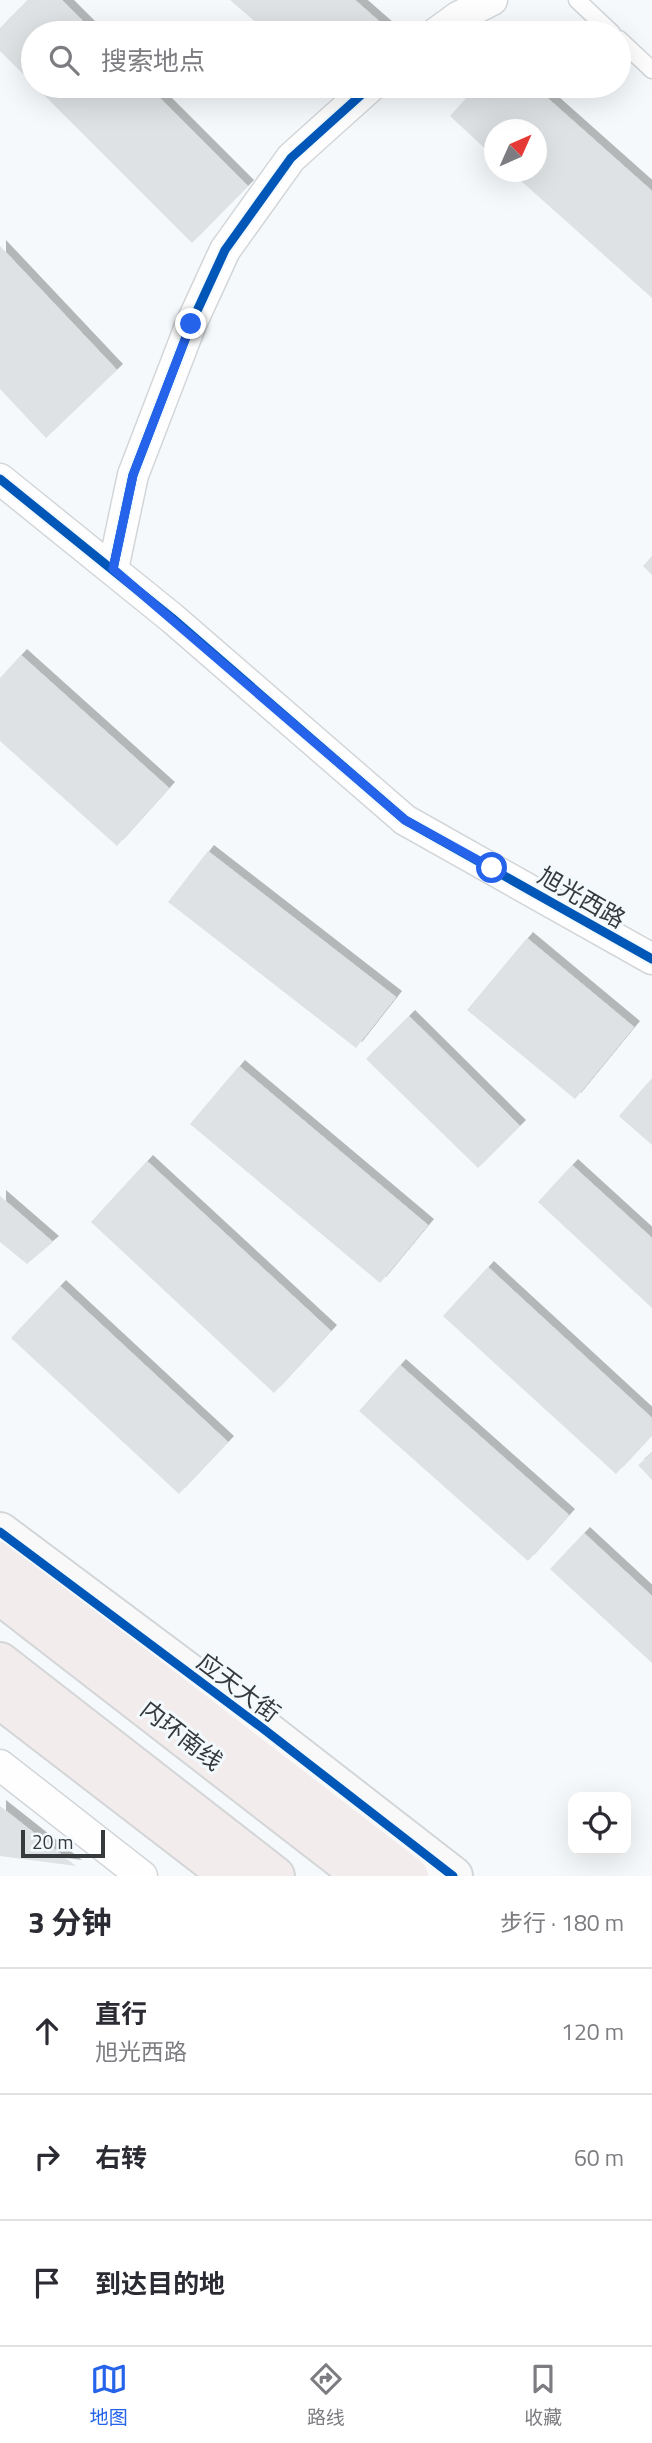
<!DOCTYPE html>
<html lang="zh">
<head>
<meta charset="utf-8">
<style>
  body { margin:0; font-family:"Titillium Web","Noto Sans SC",sans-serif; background:#f2f2f3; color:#2b2b33 }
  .controls { position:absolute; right:21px; bottom:21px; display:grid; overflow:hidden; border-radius:14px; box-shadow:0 7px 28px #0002 }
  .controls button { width:63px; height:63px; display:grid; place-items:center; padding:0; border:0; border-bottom:2px solid #e1e1e2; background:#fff; color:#2b2b33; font:35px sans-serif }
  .compass { position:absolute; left:484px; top:119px; width:63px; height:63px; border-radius:50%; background:#fff; box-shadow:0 7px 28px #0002; rotate:45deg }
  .scale { position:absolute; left:21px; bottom:18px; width:84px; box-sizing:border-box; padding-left:7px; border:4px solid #363a3d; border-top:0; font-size:19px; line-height:24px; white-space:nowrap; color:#363a3d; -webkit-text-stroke:5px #f3fafe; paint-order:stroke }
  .stop { position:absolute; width:21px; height:21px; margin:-16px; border:5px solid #2563eb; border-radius:50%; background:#fff }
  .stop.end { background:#2563eb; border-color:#fff; box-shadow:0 2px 7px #0008 }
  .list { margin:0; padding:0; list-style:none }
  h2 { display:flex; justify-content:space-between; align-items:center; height:91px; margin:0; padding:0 28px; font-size:30px }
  h2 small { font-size:23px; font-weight:400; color:#7c7c81 }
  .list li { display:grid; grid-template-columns:46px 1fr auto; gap:21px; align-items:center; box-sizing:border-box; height:126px; padding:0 28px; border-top:2px solid #e1e1e2 }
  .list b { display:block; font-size:26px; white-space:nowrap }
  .list p { margin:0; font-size:23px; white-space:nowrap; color:#7c7c81 }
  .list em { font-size:23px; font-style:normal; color:#7c7c81 }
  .icon { flex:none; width:38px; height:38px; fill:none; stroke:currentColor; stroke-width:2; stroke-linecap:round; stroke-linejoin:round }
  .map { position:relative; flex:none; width:652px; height:1876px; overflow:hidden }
  .search { position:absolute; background:#fff; box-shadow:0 7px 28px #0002; left:21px; right:21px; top:21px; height:77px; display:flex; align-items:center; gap:18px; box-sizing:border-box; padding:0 24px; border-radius:38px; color:#7c7c81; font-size:26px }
  .sheet { height:469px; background:#fff }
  nav { display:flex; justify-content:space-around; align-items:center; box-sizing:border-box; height:98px; border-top:2px solid #e1e1e2; background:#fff; font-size:19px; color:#7c7c81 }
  nav a { display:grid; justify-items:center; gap:4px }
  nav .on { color:#2563eb }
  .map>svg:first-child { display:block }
  .building { fill:#dee2e4; filter:url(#shadow) }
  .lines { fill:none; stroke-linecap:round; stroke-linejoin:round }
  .lane-casing { stroke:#d3d6d9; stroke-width:19 }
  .street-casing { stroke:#d3d6d9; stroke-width:33 }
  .secondary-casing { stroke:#d3d6d9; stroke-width:42 }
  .highway-casing { stroke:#d4d5d7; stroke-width:42 }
  .lane { stroke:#fefefe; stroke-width:16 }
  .street { stroke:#fefefe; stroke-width:30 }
  .secondary { stroke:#faf9f9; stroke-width:38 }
  .highway { stroke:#f3eced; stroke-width:38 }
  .cycleway-casing { stroke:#f3fafe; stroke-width:13 }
  .cycleway { stroke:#0057b8; stroke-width:9 }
  .route { stroke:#2563eb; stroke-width:9 }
  .labels { text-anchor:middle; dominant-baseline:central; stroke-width:6; stroke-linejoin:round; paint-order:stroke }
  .street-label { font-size:24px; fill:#363a3d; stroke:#f3fafe }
</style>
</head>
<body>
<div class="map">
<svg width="652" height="1876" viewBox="0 0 652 1876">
  <defs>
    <filter id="shadow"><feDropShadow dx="6" dy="-6" stdDeviation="0" flood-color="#0004"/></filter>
  </defs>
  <rect width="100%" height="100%" fill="#f6f9fb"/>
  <path class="building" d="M28,0H62L95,33H33V84L0,51V28Z
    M230,0H355L388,29L384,33H268Z
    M35,86H148L248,186L192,243Z
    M477,86H534L652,191V298L511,172H536V130H494V157L450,116Z
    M0,246L117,370L46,438L0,389Z
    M652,556V575L643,566Z
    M21,655L169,788L117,846L0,741V678Z
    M208,851L396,997L356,1048L168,902Z
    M527,938L634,1027L575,1099L467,1010Z
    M409,1016L520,1126L478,1168L366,1059Z
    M239,1066L428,1225L380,1283L190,1124Z
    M652,1078V1145L619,1116Z
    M147,1161L331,1331L274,1393L91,1222Z
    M572,1165L652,1238V1308L538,1202Z
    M0,1196L53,1242L27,1264L0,1242Z
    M488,1267L652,1418V1435L616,1474L443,1316Z
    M60,1286L228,1442L179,1494L11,1338Z
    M400,1365L569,1515L528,1561L359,1411Z
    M652,1453V1480L638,1465Z
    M584,1533L652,1596V1663L550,1569Z
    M0,1806L76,1866L0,1856Z"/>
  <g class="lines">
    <defs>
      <path id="lane" d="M577,0L612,33
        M619,39L652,70"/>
      <path id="street" d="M436,33L458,17L492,0
        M0,479L172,618L405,820L652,959
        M113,569L133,475L191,324L225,250L291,158L371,86
        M0,1765L142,1876"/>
      <path id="secondary" d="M0,1532L261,1727L453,1876"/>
      <path id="highway" d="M0,1561L409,1876
        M0,1595L363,1876
        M0,1662L275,1876
        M0,1699L230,1876"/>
    </defs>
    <use href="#lane" class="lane-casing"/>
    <use href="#street" class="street-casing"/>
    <use href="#secondary" class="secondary-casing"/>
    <use href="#highway" class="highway-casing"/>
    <use href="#lane" class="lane"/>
    <use href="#street" class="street"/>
    <use href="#secondary" class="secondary"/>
    <use href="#highway" class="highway"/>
    <defs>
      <path id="cycleway" d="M0,479L172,618L405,820L652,959
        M113,569L133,475L191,324L225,250L291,158L371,86
        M0,1532L261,1727L453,1876"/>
    </defs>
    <use href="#cycleway" class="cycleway-casing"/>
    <use href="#cycleway" class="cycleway"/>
  </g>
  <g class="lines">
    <path class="route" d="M191,324L133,475L113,569L405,820L492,868"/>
  </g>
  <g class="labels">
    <g class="street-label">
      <text transform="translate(582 897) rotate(30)">旭光西路</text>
      <text transform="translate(239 1687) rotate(37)">应天大街</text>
      <text transform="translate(182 1735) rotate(38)">内环南线</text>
    </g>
  </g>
</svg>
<div class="controls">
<button><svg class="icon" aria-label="locate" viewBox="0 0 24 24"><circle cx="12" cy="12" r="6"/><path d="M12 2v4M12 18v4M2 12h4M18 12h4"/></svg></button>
</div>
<svg class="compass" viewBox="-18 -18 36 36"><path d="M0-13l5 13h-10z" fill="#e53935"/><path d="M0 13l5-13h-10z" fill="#7c7c81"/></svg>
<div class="scale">20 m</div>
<div class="stop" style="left:492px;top:868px"></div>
<div class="stop end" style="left:191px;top:324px"></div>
<div class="search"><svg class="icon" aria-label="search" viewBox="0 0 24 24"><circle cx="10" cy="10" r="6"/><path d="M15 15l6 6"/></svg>搜索地点</div>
</div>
<section class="sheet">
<h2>3 分钟<small>步行 · 180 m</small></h2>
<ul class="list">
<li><svg class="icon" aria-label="ahead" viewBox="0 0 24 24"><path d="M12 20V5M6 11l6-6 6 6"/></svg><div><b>直行</b><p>旭光西路</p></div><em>120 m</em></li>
<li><svg class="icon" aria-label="right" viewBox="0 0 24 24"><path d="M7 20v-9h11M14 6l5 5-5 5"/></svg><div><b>右转</b></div><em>60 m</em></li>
<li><svg class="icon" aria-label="arrive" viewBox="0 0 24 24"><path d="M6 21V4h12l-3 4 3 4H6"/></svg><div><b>到达目的地</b></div></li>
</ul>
</section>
<nav>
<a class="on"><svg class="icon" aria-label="map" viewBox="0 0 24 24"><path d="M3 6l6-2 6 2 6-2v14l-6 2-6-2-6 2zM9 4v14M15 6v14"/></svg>地图</a>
<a><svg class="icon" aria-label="directions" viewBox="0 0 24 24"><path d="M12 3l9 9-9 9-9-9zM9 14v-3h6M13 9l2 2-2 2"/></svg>路线</a>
<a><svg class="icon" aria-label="saved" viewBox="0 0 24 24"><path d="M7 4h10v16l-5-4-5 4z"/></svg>收藏</a>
</nav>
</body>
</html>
